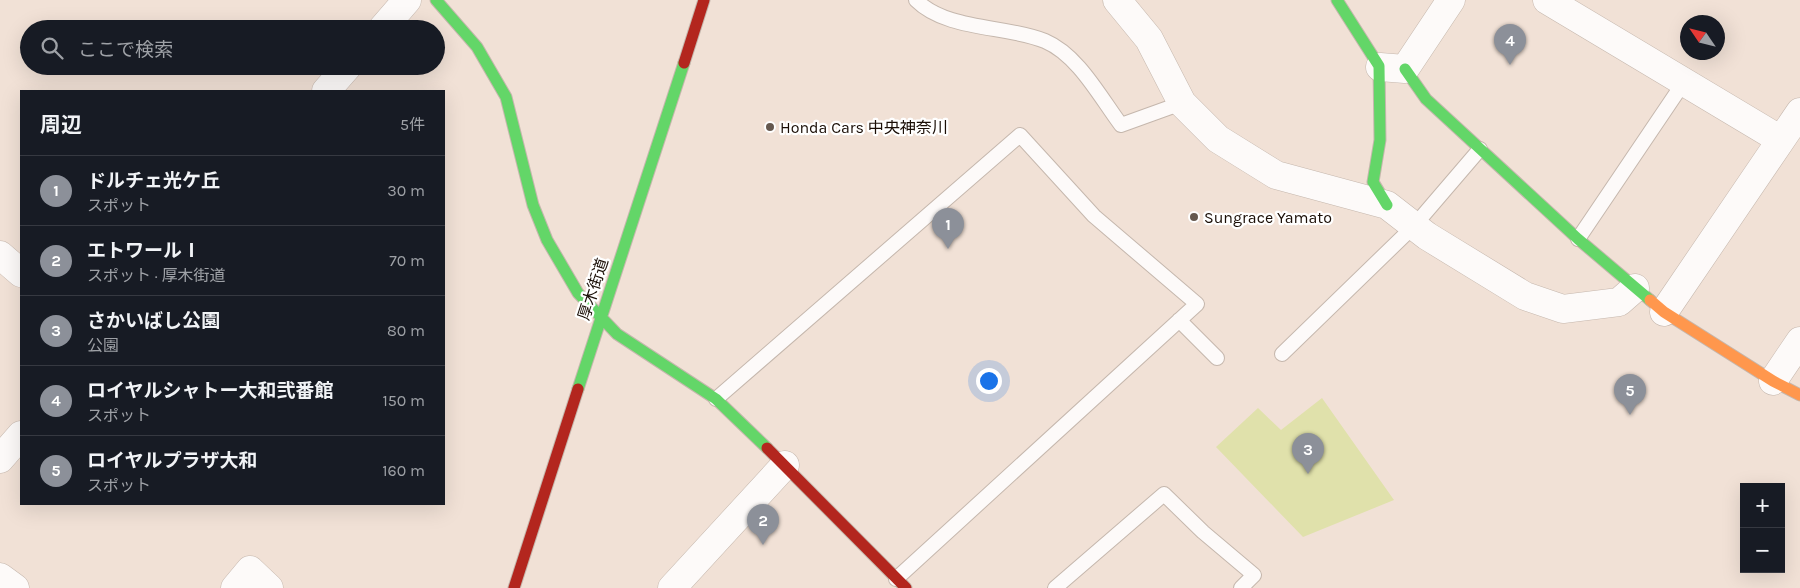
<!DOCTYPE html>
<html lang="ja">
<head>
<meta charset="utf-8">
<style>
  body { margin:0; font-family:Karla,"Noto Sans JP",sans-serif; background:#20242c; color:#f1f3f6 }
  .controls { position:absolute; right:15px; bottom:15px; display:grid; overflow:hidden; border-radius:0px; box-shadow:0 5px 20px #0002 }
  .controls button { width:45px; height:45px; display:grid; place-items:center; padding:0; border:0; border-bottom:1px solid #363941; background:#171b24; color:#f1f3f6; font:25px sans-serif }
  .compass { position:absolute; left:1680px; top:15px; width:45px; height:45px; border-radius:50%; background:#171b24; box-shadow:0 5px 20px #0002; rotate:305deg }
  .you { position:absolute; left:988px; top:380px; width:18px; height:18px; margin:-12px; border:4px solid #fff; border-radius:50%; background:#1a73e8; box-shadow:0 0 0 8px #1a73e833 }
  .badge { display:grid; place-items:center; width:32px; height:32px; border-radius:50%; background:#8c9099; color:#fff; font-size:16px; font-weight:700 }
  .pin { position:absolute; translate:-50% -41px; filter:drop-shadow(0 1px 2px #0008) }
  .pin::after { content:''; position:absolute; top:26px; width:18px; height:15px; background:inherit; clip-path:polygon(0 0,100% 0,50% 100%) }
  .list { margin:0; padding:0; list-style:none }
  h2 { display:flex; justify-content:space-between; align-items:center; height:65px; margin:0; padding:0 20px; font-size:21px }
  h2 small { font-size:16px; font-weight:400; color:#9ea1a6 }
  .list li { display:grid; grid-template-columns:32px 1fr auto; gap:15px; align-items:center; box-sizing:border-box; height:70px; padding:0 20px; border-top:1px solid #363941 }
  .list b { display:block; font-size:19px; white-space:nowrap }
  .list p { margin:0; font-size:16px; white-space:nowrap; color:#9ea1a6 }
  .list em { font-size:16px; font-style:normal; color:#9ea1a6 }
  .icon { flex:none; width:28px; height:28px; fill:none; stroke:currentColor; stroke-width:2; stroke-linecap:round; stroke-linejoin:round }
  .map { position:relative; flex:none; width:1800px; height:588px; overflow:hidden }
  .search { position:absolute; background:#171b24; box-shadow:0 5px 20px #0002; left:20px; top:20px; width:425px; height:55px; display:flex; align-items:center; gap:12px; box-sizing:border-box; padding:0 18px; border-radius:28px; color:#9ea1a6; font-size:19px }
  .panel { position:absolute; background:#171b24; box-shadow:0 5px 20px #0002; left:20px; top:90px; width:425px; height:415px; border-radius:0px }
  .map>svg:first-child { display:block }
  .green { fill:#e0e1ab }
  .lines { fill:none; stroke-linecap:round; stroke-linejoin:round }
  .lane-casing { stroke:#c5b7ad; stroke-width:16 }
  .street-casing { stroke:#c5b7ad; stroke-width:29 }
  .fast-casing { stroke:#c5b7ad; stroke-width:13 }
  .slow-casing { stroke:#c5b7ad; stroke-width:13 }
  .jam-casing { stroke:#c5b7ad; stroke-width:13 }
  .lane { stroke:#fdfaf9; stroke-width:14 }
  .street { stroke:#fdfaf9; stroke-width:28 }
  .fast { stroke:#63d668; stroke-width:11 }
  .slow { stroke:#ff974d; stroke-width:11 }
  .jam { stroke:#b3261e; stroke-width:11 }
  .poi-dot { fill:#65584f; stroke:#fff; stroke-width:2 }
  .labels { text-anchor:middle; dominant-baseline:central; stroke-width:4.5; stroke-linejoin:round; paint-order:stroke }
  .poi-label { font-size:16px; fill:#1a0e06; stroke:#fff; text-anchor:start }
  .street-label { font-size:16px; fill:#1a0e06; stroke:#fff }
</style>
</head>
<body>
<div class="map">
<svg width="1800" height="588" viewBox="0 0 1800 588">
  <rect width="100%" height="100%" fill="#f1e1d6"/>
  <path class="green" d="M1322,398L1394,500L1303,537L1216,447L1258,408L1281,430Z"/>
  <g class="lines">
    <defs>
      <path id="lane" d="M916,0C947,31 1006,25 1045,41C1078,55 1100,97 1121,125L1182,103
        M1578,239L1684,82
        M1179,320L1217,358
        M1282,354L1414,226L1480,149
        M716,399L1020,135L1094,216L1197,304L896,579
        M1055,588L1164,494L1203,532L1254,575L1241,588"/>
      <path id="street" d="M1117,0L1149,39L1182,103L1218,139L1276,175L1387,205L1427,236L1525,296L1563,309L1619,302L1635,288
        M1547,0L1781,140
        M382,29L407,0
        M1380,67L1405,69L1451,0
        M326,91L348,66
        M0,255L21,273
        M1664,312L1800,112
        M1773,381L1800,341
        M0,459L21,435
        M0,577L15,588
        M235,588L250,570L269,588
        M672,588L785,465"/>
      <path id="fast" d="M436,0L477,47L506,97L533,205L547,240L578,293L617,334L716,399L767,448
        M1337,0L1379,66L1380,140L1373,182L1387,205
        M1405,69L1426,99L1578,239L1650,300
        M578,389L684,63"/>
      <path id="slow" d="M1650,300L1664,312L1773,381L1800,395"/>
      <path id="jam" d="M684,63L704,0
        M767,448L906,588
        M514,588L578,389"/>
    </defs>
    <use href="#lane" class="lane-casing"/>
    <use href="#street" class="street-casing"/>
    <use href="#fast" class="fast-casing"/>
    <use href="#slow" class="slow-casing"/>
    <use href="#jam" class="jam-casing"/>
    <use href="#lane" class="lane"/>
    <use href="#street" class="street"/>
    <use href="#fast" class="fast"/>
    <use href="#slow" class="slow"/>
    <use href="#jam" class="jam"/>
  </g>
  <g class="poi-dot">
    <circle cx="770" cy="127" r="5"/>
    <circle cx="1194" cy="217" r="5"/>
  </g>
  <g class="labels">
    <g class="poi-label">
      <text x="780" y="127">Honda Cars 中央神奈川</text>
      <text x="1204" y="217">Sungrace Yamato</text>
    </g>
    <g class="street-label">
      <text transform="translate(593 289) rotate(-72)">厚木街道</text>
    </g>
  </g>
</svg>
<div class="controls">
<button>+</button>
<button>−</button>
</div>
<svg class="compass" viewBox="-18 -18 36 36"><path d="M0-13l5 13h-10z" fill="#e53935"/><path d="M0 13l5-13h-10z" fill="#9ea1a6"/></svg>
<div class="you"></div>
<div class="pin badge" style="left:948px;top:249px">1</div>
<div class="pin badge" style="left:763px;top:545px">2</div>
<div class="pin badge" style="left:1308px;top:474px">3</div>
<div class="pin badge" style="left:1510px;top:65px">4</div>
<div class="pin badge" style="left:1630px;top:415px">5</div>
<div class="search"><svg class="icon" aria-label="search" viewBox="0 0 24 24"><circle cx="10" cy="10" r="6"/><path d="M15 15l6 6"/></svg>ここで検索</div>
<section class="panel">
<h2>周辺<small>5件</small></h2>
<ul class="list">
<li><span class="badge">1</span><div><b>ドルチェ光ケ丘</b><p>スポット</p></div><em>30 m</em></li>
<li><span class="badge">2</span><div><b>エトワールⅠ</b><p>スポット · 厚木街道</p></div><em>70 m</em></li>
<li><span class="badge">3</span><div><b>さかいばし公園</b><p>公園</p></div><em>80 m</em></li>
<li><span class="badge">4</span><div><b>ロイヤルシャトー大和弐番館</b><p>スポット</p></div><em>150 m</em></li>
<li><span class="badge">5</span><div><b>ロイヤルプラザ大和</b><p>スポット</p></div><em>160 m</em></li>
</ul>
</section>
</div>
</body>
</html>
